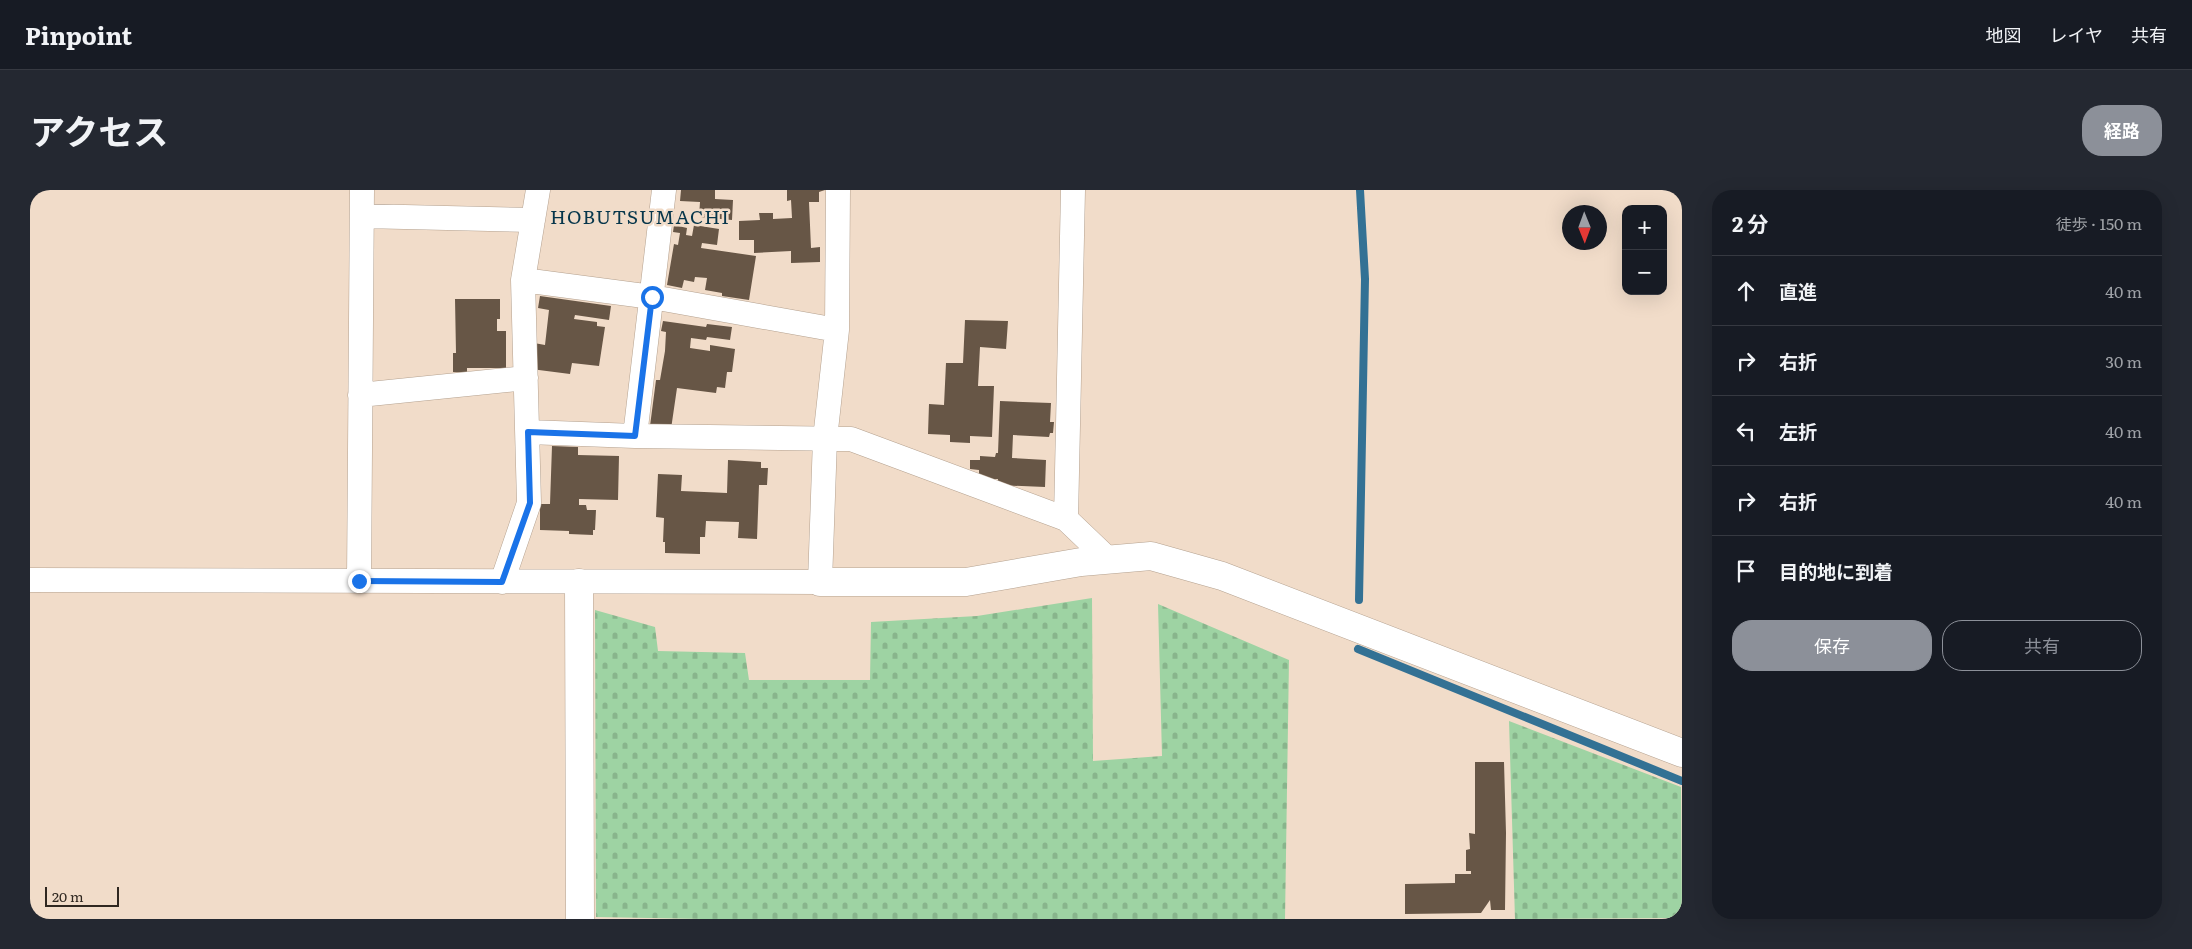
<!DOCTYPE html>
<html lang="ja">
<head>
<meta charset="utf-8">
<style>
  body { margin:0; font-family:Literata,"Noto Sans JP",serif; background:#242831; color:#f1f3f6 }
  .controls { position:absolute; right:15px; top:15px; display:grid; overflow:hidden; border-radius:10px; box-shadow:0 5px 20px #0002 }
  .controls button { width:45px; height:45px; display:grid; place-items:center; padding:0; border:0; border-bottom:1px solid #363941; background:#171b24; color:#f1f3f6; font:25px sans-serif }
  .compass { position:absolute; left:1532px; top:15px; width:45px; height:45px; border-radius:50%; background:#171b24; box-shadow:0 5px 20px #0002; rotate:179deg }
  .scale { position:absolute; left:15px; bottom:12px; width:74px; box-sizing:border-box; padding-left:5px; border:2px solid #2f2720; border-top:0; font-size:14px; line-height:18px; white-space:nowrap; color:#2f2720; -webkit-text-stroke:4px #f1dcc9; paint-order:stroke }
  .stop { position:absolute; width:15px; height:15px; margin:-11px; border:4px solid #1a73e8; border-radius:50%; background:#fff }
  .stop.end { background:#1a73e8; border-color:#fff; box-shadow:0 1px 5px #0008 }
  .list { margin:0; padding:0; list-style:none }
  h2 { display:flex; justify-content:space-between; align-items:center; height:65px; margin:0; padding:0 20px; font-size:21px }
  h2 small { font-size:16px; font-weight:400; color:#9ea1a6 }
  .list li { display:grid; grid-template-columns:32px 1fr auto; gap:15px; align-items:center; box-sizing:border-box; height:70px; padding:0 20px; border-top:1px solid #363941 }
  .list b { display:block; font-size:19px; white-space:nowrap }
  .list em { font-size:16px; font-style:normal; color:#9ea1a6 }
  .actions { display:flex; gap:10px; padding:15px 20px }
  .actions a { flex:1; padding:11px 0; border:1px solid #8c9099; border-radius:20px; text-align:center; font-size:18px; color:#8c9099 }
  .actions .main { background:#8c9099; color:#fff }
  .icon { flex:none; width:28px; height:28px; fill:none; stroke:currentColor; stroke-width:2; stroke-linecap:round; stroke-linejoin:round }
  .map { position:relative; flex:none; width:1652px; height:729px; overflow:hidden; border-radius:20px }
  header { display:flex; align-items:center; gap:30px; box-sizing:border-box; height:70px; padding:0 25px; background:#171b24; border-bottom:1px solid #363941 }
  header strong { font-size:24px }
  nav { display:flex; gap:28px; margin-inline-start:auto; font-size:18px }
  .intro { display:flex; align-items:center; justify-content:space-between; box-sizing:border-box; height:120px; padding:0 30px }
  h1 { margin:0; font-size:35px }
  .button { padding:12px 22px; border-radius:20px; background:#8c9099; color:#fff; font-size:18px; font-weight:700 }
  main { display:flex; gap:30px; padding:0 30px }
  aside { flex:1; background:#171b24; border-radius:20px; box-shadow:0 5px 20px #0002 }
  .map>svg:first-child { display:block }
  .cemetery { fill:url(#cemetery-stones) }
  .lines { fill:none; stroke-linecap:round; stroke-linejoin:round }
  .stream { stroke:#337194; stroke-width:8 }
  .building { fill:#675646 }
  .minor-casing { stroke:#b4a18f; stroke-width:25 }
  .tertiary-casing { stroke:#b4a18f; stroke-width:29 }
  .minor { stroke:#fff; stroke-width:24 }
  .tertiary { stroke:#fff; stroke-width:28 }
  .route { stroke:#1a73e8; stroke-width:6 }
  .labels { text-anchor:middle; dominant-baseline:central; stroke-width:5; stroke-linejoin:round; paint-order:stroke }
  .quarter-label { font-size:19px; letter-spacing:1px; fill:#07364b; stroke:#f1dcc9 }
</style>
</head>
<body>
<header>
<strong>Pinpoint</strong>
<nav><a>地図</a><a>レイヤ</a><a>共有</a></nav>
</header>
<div class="intro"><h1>アクセス</h1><a class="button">経路</a></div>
<main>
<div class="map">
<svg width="1652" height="729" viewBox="0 0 1652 729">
  <defs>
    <pattern id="cemetery-stones" width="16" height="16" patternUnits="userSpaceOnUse" patternTransform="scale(1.25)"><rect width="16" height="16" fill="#9ed3a3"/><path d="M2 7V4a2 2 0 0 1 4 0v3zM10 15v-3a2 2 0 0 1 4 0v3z" fill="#88b58c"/></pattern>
  </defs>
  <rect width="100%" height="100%" fill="#f1dcc9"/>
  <path class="cemetery" d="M1062,408L1063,571L1132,566L1128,414L1259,470L1255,729H672L566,727L565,420L625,437L628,461L715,463L719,490H840L841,432L947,426Z
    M1479,531L1651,597L1652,728L1485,729Z"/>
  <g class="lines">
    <path class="stream" d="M1329,410L1335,89L1330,0
      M1328,459L1652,591"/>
  </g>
  <path class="building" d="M651,0H685V9L703,10L702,30L669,27L670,12L650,11Z
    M757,0H795L789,2V12H779L781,58L790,57V72L761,73V61L724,63V50H709V31L730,30L729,23H743V29L762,28L761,10L757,11Z
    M644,35L657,38L656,45L662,46L664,35L689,39L687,55L672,53L671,58L726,66L719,110L692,106V103L675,100L677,88L665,87L664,92L654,90L652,98L637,95L644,54L648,55L650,43L643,42Z
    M510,106L581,116L579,130L545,125L544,129L567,132V136L575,137L569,176L542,173L540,184L501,179L504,153L515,155L519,120L508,118Z
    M425,109H470V129H467V141H476V178H437V183L423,182V163H426Z
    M935,130L978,131L976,159L950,157L948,196H964L962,247L940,246V253L920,252V245L898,244L899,214L914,215L916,173H933Z
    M633,131L676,137L677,134L702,137L700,150L677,147L676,150L661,148L660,158L680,161V155L705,159L702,182H697L695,198L687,197L686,203L647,198L641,239L620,236L626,190H630L635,161L636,142L631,141Z
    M970,211L1021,213L1020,232H1024L1023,243H1020L1019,247L983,245L982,268L1016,270L1015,297L967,295L968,289H949V280L940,279V270H950V266L965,267L966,263H968Z
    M522,256L548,257V265L589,266L588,310L549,309V315H556L557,320H566L565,340H563V345L539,344V341L510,340V314H520Z
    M698,270L731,272V278H738L737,295H729L727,349L708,348L709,332L676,331L675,347H670V364L635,363V352H633L634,328L626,327L628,284L652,285L651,301L697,303Z
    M1445,572H1474L1476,643L1475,720H1461L1460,710L1451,723L1375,724V694L1425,693V684H1441V681H1436V660L1440,659L1439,643L1445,644Z"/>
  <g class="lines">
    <defs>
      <path id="minor" d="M332,26L503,30
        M493,90L622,107L807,140
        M330,205L496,188
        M498,242L605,246L821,249L1036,329L1079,370
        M605,246L634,0
        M1036,329L1043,0
        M0,390L790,392L795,249L807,140L808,0
        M329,391L332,0
        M472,392L499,313L493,90L508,0"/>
      <path id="tertiary" d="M790,392H936L1051,372L1121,366L1192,386L1652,563
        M549,393L550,729"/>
    </defs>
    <use href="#minor" class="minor-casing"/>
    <use href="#tertiary" class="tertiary-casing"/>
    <use href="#minor" class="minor"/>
    <use href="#tertiary" class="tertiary"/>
  </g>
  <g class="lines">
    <path class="route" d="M329,391L472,392L500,313L498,242L605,246L622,107"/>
  </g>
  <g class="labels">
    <g class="quarter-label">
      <text x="610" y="26">HOBUTSUMACHI</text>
    </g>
  </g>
</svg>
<div class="controls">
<button>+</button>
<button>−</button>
</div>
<svg class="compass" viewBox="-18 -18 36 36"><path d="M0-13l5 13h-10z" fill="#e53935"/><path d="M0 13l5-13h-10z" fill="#9ea1a6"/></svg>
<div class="scale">20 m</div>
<div class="stop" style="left:622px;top:107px"></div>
<div class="stop end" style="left:329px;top:391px"></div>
</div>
<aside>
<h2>2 分<small>徒歩 · 150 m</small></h2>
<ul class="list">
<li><svg class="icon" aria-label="ahead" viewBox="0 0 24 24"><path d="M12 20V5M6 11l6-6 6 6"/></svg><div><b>直進</b></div><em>40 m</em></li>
<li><svg class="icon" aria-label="right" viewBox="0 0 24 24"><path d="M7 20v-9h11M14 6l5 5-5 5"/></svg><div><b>右折</b></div><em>30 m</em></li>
<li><svg class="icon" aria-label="left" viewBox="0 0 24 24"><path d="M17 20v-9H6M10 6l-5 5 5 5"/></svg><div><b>左折</b></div><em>40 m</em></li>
<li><svg class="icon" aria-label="right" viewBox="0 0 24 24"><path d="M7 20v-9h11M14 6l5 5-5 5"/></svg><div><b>右折</b></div><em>40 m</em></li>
<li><svg class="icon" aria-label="arrive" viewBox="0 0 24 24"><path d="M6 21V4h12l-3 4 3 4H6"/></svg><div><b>目的地に到着</b></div></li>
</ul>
<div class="actions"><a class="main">保存</a><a>共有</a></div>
</aside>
</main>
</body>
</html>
